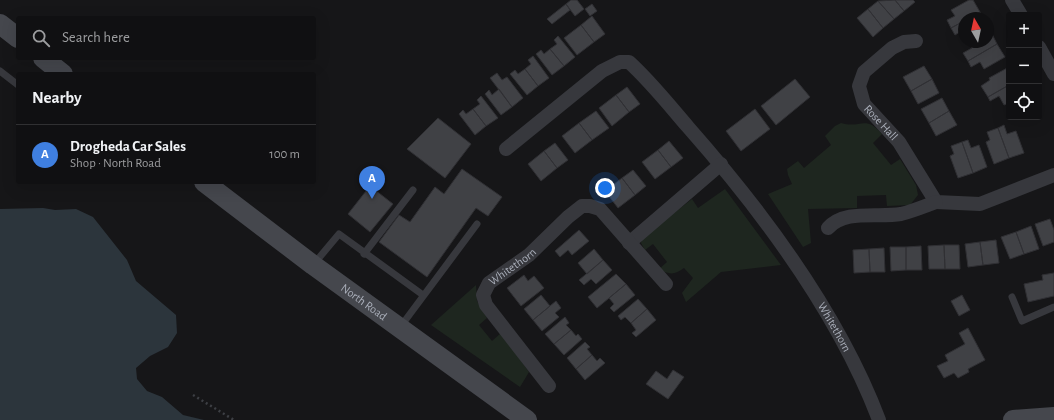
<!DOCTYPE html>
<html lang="en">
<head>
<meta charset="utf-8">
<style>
  body { margin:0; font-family:"Alegreya Sans",sans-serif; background:#19191b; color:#f1f3f6 }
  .controls { position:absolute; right:12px; top:12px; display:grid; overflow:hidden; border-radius:4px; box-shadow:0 4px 16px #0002 }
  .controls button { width:36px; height:36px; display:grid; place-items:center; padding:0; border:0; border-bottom:1px solid #303032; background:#101012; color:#f1f3f6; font:20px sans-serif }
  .compass { position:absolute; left:958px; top:12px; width:36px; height:36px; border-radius:50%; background:#101012; box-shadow:0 4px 16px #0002; rotate:351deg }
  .you { position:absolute; left:605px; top:188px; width:14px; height:14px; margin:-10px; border:3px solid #fff; border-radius:50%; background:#1a73e8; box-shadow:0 0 0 6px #1a73e833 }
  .badge { display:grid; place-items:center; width:26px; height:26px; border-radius:50%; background:#d93025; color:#fff; font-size:13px; font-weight:700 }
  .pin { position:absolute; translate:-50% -33px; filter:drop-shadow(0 1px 2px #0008) }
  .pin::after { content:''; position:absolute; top:21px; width:14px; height:12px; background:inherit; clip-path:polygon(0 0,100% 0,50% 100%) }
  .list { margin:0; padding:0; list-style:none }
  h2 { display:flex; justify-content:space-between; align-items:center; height:52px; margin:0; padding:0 16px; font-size:17px }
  h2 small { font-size:13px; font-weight:400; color:#9c9d9f }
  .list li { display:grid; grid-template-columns:26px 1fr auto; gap:12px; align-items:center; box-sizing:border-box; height:60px; padding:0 16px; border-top:1px solid #303032 }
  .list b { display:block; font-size:15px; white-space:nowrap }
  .list p { margin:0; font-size:13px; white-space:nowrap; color:#9c9d9f }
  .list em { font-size:13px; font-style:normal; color:#9c9d9f }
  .icon { flex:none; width:22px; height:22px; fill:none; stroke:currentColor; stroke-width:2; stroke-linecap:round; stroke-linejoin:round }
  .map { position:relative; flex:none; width:1054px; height:420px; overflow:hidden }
  .search { position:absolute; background:#101012; box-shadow:0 4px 16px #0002; left:16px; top:16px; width:300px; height:44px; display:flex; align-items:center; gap:10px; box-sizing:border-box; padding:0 14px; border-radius:4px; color:#9c9d9f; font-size:15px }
  .panel { position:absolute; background:#101012; box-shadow:0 4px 16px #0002; left:16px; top:72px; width:300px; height:112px; border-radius:4px }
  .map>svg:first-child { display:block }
  .green { fill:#1e261f }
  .water { fill:#2c353c }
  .building { fill:#404145; stroke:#303034 }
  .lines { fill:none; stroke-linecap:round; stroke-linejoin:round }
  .path { stroke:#3d3f44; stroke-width:2.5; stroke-dasharray:2 3; stroke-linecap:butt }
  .lane { stroke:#37383d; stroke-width:7 }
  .street { stroke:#37383d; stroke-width:14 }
  .secondary { stroke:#45474d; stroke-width:20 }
  .labels { text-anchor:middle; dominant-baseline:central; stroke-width:3; stroke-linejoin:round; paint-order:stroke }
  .street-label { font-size:12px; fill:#a8adb8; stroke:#111113 }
</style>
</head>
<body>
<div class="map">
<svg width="1054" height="420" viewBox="0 0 1054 420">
  <rect width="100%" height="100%" fill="#161618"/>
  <path class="green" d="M841,123C861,129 865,114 882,134L873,143L891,165L900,159L916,185L918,195L910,205L887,206L886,195L857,196V208L808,209L811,243L803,247L768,194L792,184L788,175L787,169L798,161L804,168L831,145L825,136L835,126Z
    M725,189L781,265L721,272L686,302L682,293L693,278L684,268C675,275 669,275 659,269L667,262L653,244L645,250L641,243L642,238L692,199L698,208Z
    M476,285L477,301L487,318L479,325L492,341L501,333L529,372L520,387L431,325Z"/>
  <path class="water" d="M43,208L55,210L76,209L93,217L127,260L136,281L176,315L177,333L168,347L150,356L136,368L137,379L147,391L162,397L183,415L204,420H0V209Z"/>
  <path class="building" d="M571,0H577L584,9L575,16L566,4Z
    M895,0H913L915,2L904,11Z
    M895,0L904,11L894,19L878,1Z
    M969,0H973L980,12L969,18H964V21L951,28L947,20L955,16L951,10Z
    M878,1L894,19L883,28L868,9Z
    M566,4L570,10L552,24L547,19Z
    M592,4L597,11L590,16L585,9Z
    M868,9L883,28L873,37L857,18Z
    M980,12L983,18H969Z
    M592,16L605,34L594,42L581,25Z
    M964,21V33L963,30L955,35L951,28Z
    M581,25L594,42L577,55L564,38Z
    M990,30L997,44L968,61L963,53L972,48L969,42H988V31Z
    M558,36L575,57L564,66L550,49L557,44L554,40Z
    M997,44L1005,57L984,69L980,62L971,67L968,61Z
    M550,49L564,66L552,75L536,54L541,50L544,54Z
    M533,56L549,78L538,86L525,69L531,64L528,60Z
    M924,66L932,79L911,91L903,77Z
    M1009,67V85L988,97L981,86L990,80L989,78Z
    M525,69L538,86L527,95L510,74L515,70L518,74Z
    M497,73L502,80L507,77L523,98L512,107L490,78Z
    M795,79L810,97L776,125L761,106Z
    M932,79L939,93L918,104L911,91Z
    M1009,85V103L1004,105L999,96L990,101L988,97Z
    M627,87L640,104L629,112L616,95Z
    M499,89L512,107L501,115L485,94L489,90L492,95Z
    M616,95L629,112L612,126L599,108Z
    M481,96L498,118L486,126L473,109L480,104L477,100Z
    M942,98L949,111L929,123L921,109Z
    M473,109L486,126L475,135L459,114L463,110L466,114Z
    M755,109L770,129L741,151L726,131Z
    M596,111L609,128L592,140L579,123Z
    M949,111L957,125L936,136L929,123Z
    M438,118L471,144L445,178L407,149Z
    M579,123L592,140L575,153L562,136Z
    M1004,125L1007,134L1016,131L1024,153L1009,158L998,128Z
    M998,128L1009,158L994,164L986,142L990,140L987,132Z
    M968,140L971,148L979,145L987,167L973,173L962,142Z
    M669,141L683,158L671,167L658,150Z
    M962,142L973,173L958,178L950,156L954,154L951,146Z
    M555,143L568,160L557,168L544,151Z
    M658,150L671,167L655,179L642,162Z
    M544,151L557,168L541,181L528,164Z
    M462,169L502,197L488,216L476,208L427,277L379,242L399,215L410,222L435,187L444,194Z
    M633,170L646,186L635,195L622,178Z
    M622,178L635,195L618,208L605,191Z
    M370,186L393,204L370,232L348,214Z
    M1050,219L1054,230V242L1043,246L1035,224Z
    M1031,226L1039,249L1024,254L1016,232Z
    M579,230L589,241L572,255L568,250L560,257L555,251Z
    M1016,232L1024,254L1010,259L1001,237Z
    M996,240L999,263L983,265L980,242Z
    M980,242L983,265L968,267L965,244Z
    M944,245H959L960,269H945Z
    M944,245L945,269H929L928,246Z
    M921,246L922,270H906V247Z
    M890,247H906V270L891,271Z
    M884,248L885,272H870L869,249Z
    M594,249L603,260L587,274L578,263Z
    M869,249L870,272L854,273L853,250Z
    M603,260L612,270L596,284L591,279L584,285L579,280Z
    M1054,273V296L1028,302L1024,284L1043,280L1042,275Z
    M616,274L626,284L597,308L588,297Z
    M524,275L528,281L534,276L544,288L521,306L507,288Z
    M626,284L635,295L614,312L610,308L614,304L609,298Z
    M541,295L550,306L533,320L524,309Z
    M962,295L970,310L959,316L951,301Z
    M638,299L647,309L631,323L625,317L621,320L618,316Z
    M556,301L561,308L555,313L559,317L542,331L533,320Z
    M647,309L656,320L636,337L632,333L636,330L631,323Z
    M565,317L569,323L566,325L571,330L554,344L545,334Z
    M968,328L985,360L968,369L969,372L958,378L954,373L944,378L937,366L948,361L945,355L965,344L959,333Z
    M571,330L576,336L578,334L582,339L564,355L554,344Z
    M585,342L590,347L587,349L592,355L576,369L567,358Z
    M592,355L597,361L600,358L605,363L585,380L576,369Z
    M673,370L684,377L668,399L646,384L656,371L667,379Z"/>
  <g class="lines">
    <path class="path" d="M193,395L234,420"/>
    <path class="lane" d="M0,71L18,85
      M364,254L413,190
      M313,265L339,234L423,295
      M1012,297L1022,321L1054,307
      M401,326L477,224"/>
    <g class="street">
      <path d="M1012,0L1021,15"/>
      <path id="s1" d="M916,41L904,42L892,48L864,72L859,86L864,104L899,142L936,202L980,204L1054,175"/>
      <path d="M1039,47L1054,74"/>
      <path id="s2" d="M506,149L602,71L620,62H629C651,82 669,105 688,127C763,212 839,314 879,420"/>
      <path d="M828,228C845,209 877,218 901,214C913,211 925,206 936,202"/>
      <path d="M629,243L721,164"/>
      <path id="s3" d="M549,386L486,305L483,295L489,283L529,255L568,217L582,206H590L600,209L666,284"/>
    </g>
    <g class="secondary">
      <path d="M0,24L18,38"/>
      <path d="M43,58L63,74"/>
      <path id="s4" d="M204,182L313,265L527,420"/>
      <path d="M1013,420L1054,417"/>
    </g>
  </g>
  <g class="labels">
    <g class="street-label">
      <text stroke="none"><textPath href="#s1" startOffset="121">Rose Hall</textPath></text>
      <text stroke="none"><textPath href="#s3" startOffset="155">Whitethorn</textPath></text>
      <text stroke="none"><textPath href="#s4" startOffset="200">North Road</textPath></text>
      <text stroke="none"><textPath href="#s2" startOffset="489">Whitethorn</textPath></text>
    </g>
  </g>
</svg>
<div class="controls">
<button>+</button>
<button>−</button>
<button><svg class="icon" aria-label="locate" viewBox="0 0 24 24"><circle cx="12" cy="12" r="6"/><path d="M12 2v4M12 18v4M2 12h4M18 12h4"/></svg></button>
</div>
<svg class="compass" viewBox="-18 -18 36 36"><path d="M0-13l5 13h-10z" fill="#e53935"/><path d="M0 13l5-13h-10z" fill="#9c9d9f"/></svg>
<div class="you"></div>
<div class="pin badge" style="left:372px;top:199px;background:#3f7fe0">A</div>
<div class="search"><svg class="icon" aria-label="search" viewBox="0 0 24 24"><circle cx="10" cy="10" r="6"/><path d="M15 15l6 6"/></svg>Search here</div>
<section class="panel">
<h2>Nearby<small></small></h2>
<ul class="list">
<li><span class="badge" style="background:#3f7fe0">A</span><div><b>Drogheda Car Sales</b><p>Shop · North Road</p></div><em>100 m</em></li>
</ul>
</section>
</div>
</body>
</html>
